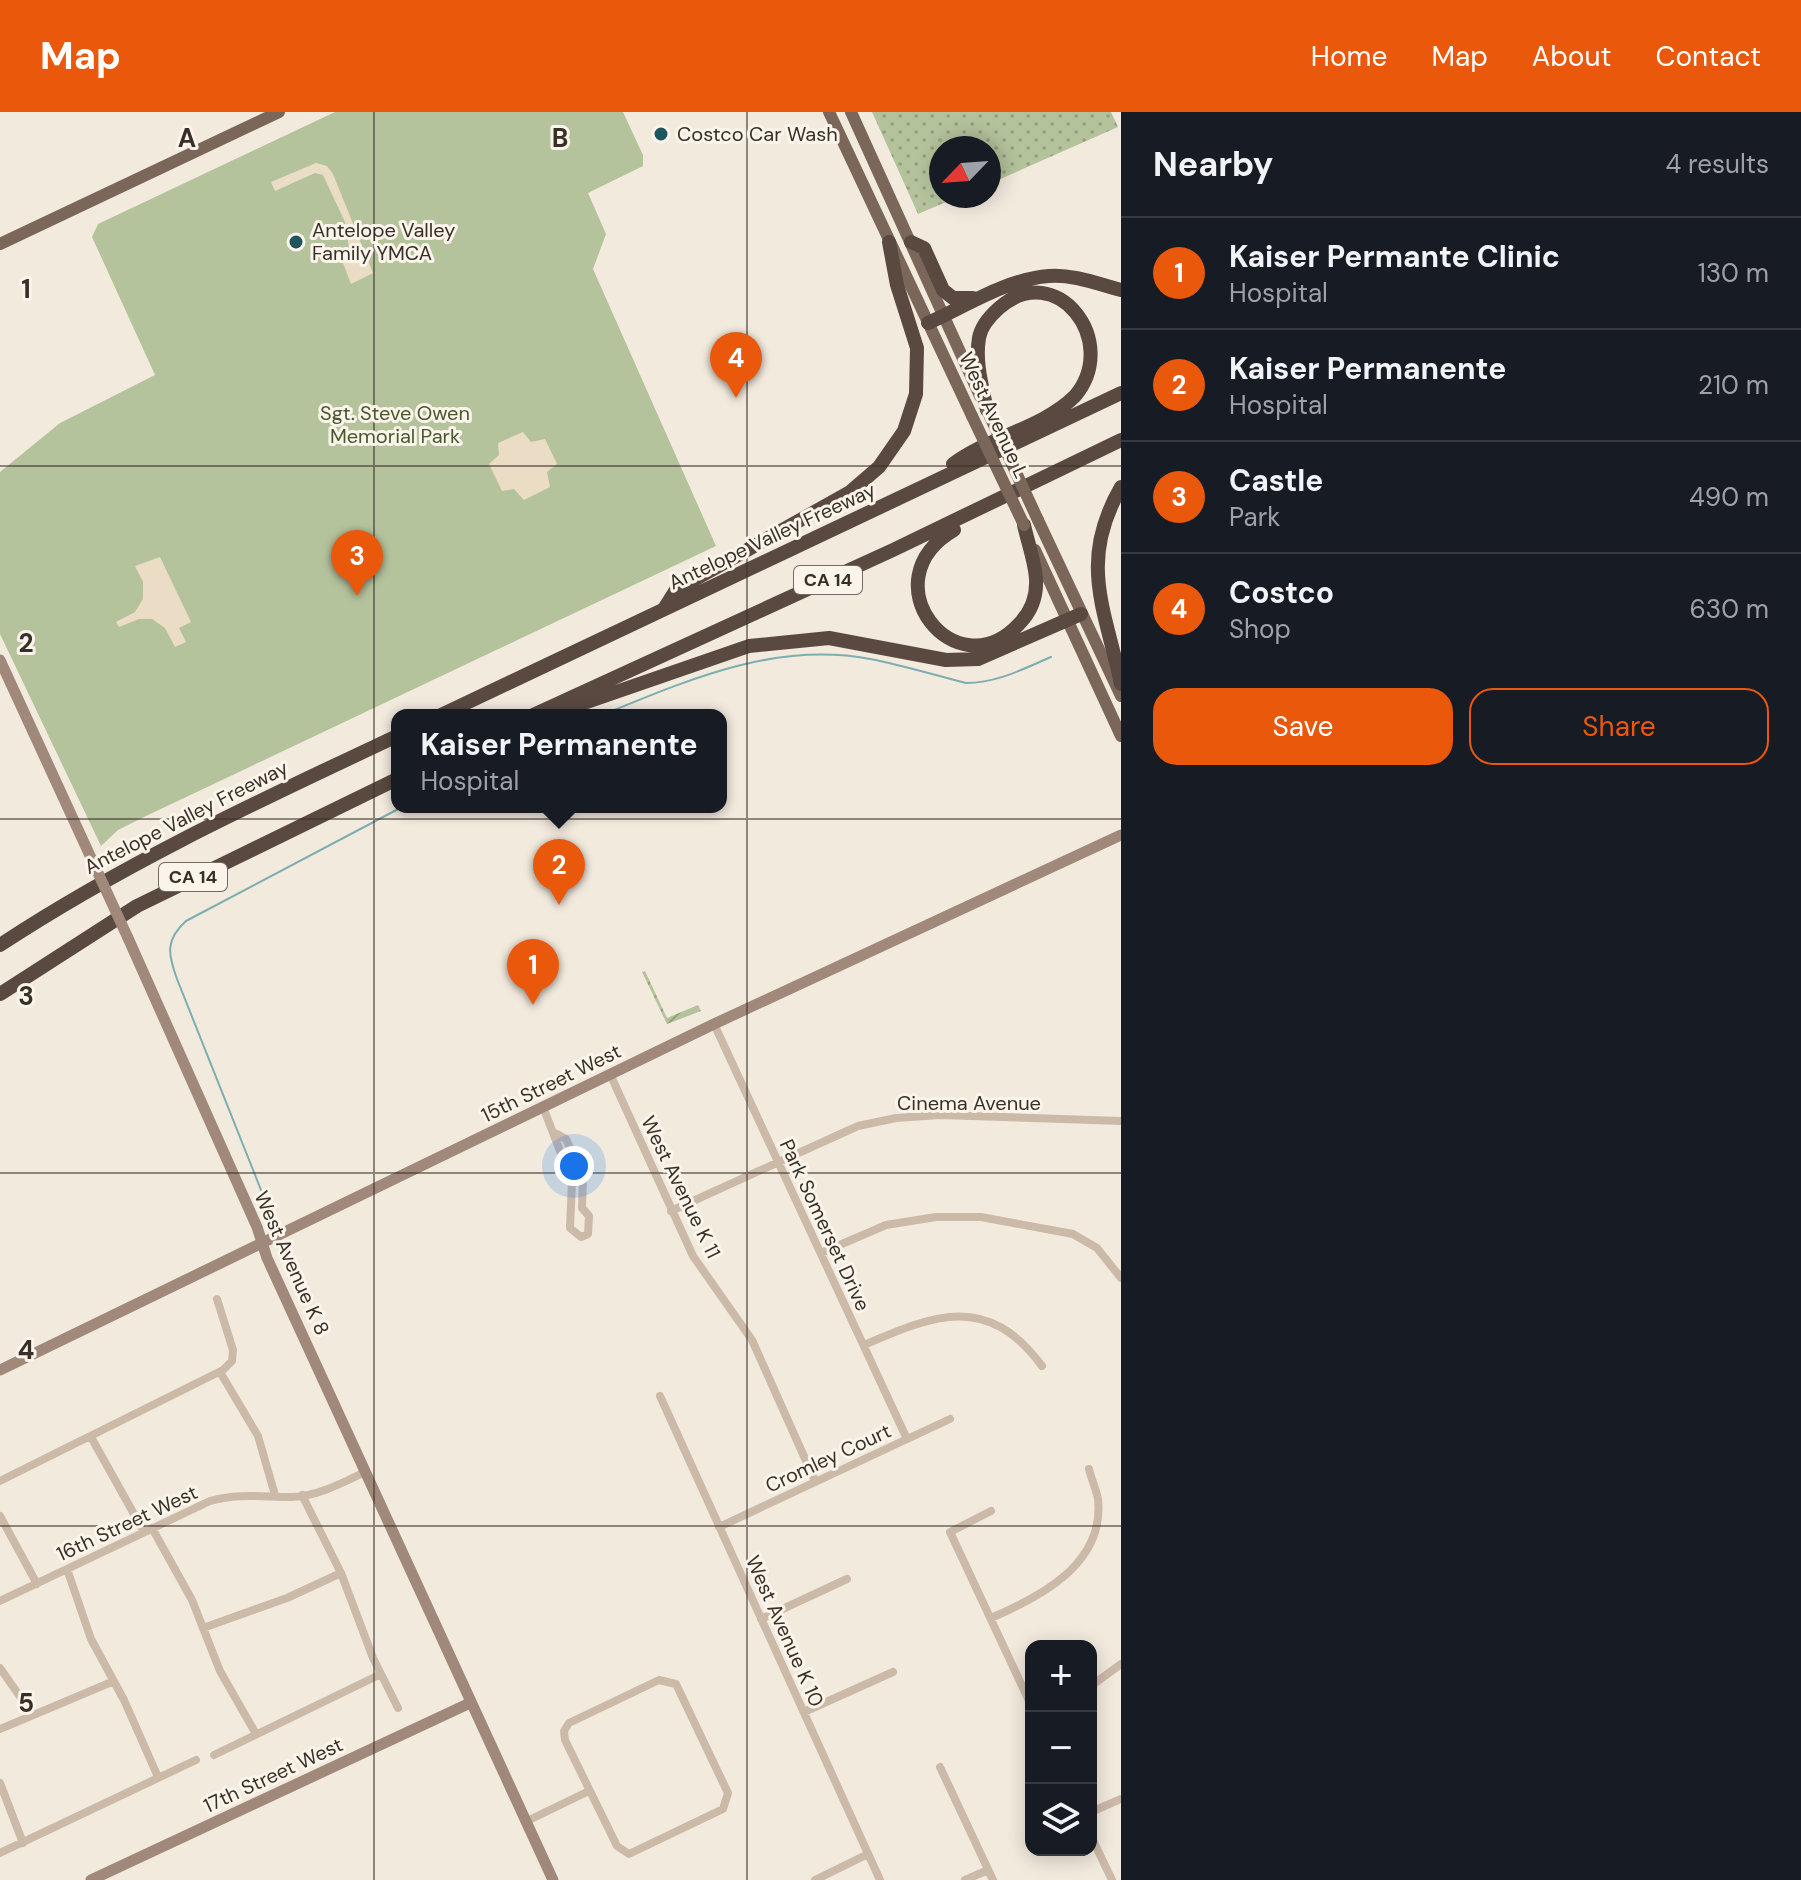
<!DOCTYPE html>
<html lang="en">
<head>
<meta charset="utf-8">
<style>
  body { margin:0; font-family:"DM Sans",sans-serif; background:#20242c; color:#f1f3f6 }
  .controls { position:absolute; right:24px; bottom:24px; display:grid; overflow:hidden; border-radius:16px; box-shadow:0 4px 20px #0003 }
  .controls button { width:72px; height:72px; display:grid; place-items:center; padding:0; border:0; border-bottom:2px solid #363941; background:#171b24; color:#f1f3f6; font:40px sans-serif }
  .compass { position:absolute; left:929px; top:24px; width:72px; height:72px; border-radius:50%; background:#171b24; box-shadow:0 4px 20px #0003; rotate:245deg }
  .you { position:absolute; left:574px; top:1054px; width:28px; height:28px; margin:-20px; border:6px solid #fff; border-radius:50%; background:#1a73e8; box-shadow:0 0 0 12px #1a73e833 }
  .badge { display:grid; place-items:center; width:52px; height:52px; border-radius:50%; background:#ea580c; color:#fff; font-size:26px; font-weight:700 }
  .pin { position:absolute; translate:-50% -66px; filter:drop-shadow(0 2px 4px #0008) }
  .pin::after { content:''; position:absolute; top:42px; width:28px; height:24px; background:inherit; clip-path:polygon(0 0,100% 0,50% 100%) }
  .popup { position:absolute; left:391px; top:597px; width:336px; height:104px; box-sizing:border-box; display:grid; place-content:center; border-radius:16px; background:#171b24; filter:drop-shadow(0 2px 6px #0005); font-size:26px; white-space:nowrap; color:#9ea1a6 }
  .popup b { font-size:30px; color:#f1f3f6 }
  .popup::after { content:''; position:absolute; left:50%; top:100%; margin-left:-16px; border:16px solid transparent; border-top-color:#171b24 }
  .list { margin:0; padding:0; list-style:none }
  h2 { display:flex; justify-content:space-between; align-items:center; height:104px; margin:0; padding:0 32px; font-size:34px }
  h2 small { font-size:26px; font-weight:400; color:#9ea1a6 }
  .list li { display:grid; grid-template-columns:52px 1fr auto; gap:24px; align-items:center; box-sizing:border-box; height:112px; padding:0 32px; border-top:2px solid #363941 }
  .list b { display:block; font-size:30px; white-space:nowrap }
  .list p { margin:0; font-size:26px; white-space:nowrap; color:#9ea1a6 }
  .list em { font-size:26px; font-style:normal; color:#9ea1a6 }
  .actions { display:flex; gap:16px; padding:24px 32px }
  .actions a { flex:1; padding:18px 0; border:2px solid #ea580c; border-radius:24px; text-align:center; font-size:28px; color:#ea580c }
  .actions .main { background:#ea580c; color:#fff }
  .icon { flex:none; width:44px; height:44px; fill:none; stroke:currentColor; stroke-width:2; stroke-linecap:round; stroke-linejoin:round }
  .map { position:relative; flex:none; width:1121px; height:1768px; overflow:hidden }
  header { display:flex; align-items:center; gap:48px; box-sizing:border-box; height:112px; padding:0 40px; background:#ea580c; color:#fff }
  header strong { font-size:38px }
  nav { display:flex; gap:44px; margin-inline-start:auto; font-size:28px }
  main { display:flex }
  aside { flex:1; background:#171b24 }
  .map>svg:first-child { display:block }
  .grass { fill:url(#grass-dots) }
  .park { fill:#b5c39d }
  .garden { fill:url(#garden-furrows) }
  .plaza { fill:#ebdcc5 }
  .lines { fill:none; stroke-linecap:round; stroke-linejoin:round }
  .stream { stroke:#7cadb1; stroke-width:2 }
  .street { stroke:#ccbaa9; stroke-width:8 }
  .secondary { stroke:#a0897a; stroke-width:11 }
  .primary { stroke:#7b665a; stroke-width:12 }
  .highway { stroke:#5a4940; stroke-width:14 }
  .secondary-bridge { stroke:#a0897a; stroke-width:11 }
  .primary-bridge { stroke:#7b665a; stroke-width:12 }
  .grid { fill:none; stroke:#392f29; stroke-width:2; stroke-opacity:0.55 }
  .poi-dot { fill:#1d565c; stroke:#faf4eb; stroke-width:3 }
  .labels { text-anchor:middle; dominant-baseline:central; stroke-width:6; stroke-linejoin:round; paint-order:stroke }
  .shield { fill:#faf4eb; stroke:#736a63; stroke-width:2 }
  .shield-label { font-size:18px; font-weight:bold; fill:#392f29 }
  .poi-label { font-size:20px; fill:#392f29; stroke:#faf4eb; text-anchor:start }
  .park-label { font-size:20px; fill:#47582c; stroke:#faf4eb }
  .street-label { font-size:20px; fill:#392f29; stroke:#faf4eb }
  .grid-label { font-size:26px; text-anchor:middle; font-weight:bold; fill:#392f29; stroke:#faf4eb; stroke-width:6; stroke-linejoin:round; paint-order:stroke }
</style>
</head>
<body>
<header>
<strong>Map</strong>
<nav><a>Home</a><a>Map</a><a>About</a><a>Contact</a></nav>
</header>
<main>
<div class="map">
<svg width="1121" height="1768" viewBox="0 0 1121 1768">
  <defs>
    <pattern id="grass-dots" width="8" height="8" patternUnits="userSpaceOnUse" patternTransform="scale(2)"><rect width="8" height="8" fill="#b5c39d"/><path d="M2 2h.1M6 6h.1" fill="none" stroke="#949f80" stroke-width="1.8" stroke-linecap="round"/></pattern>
    <pattern id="garden-furrows" width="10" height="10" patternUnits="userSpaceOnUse" patternTransform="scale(2)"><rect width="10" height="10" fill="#b5c39d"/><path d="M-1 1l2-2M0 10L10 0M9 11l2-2" fill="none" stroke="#949f80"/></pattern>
  </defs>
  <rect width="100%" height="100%" fill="#f3eade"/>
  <path class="grass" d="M872,0H1111L1118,15L989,72V36H941V84H960L918,102Z"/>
  <path class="park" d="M335,0H623L643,43V54L588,81L606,122L593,157L716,434L146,704L118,718L101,734L0,522V360L60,311L155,263L92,125L98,112Z"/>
  <path class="garden" d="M645,859L667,906L698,893L701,899L667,912L642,860Z"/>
  <path class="plaza" d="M316,51L327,54L333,62L373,161L351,172L343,151L349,136L345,110L323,63L315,61L275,79L271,70Z
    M523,320L531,330L545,327L557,352L547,360L550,375L524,388L514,377L502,379L489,352L499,343L498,331Z
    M160,445L191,510L179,516L186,530L175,535L165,516L152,507H139L119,515L116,510L135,500L143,487V470L135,454Z"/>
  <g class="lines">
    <path class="stream" d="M602,603C688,568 775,529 870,547C902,553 934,563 966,571C997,571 1023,557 1051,545
      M263,1083L177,867C168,842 165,828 186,809L402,695"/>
    <path class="street" d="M714,912L907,1327
      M610,962L693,1144L752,1228L815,1369
      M543,995L572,1070L570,1116L581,1125L588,1122L589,1104L582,1096L583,1065L566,1027L555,1021
      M671,1099L858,1014L896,1006L940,1003L1121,1009
      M821,1141L886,1113L936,1105H981L1073,1122L1097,1136L1121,1166
      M864,1233C935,1202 988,1181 1042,1254
      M220,1260L258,1324L275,1383
      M660,1284L880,1768
      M91,1325L144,1420
      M0,1369L223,1258L232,1249L233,1238L217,1187
      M302,1383L341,1461L373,1546L398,1596
      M991,1399L950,1420L1031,1593
      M0,1404L37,1472
      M719,1415L950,1307
      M152,1416L192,1488L220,1559L256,1622
      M67,1457L91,1527L124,1588L158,1665
      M0,1489L210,1389C238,1381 263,1385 292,1385C318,1384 342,1371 365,1360
      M991,1506C1040,1485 1105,1452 1098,1387C1096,1377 1091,1366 1089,1357
      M761,1507L847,1467
      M203,1516L287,1486L341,1461
      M0,1556L33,1603
      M659,1568L676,1572L728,1681L723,1697L629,1742L617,1734L565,1628L564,1619L569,1611Z
      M1091,1574L1121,1552
      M804,1600L893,1560
      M0,1617L114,1569
      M214,1643L381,1562
      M940,1655L993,1768
      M0,1671L23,1731
      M1091,1700L1121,1687
      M525,1710L589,1679
      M1091,1724L1112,1768
      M0,1741L196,1648
      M815,1768L868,1742
      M965,1768L988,1758"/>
    <path class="secondary" d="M0,548L92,748
      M128,826L257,1115L267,1146L553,1768
      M0,1258L714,912L1121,723
      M91,1768L470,1591"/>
    <path class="primary" d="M829,0L972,304
      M851,0L980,284
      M0,132L279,0
      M1038,408L1121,584
      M1035,438L1121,624"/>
    <path class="highway" d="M911,130L924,136L943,178L953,186H973
      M928,211C966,194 1007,167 1049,164C1073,162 1098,172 1121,178
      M953,352C989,325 1043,316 1075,284C1121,229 1056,146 999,196C990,204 981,214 979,226C975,250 982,274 987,298
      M1121,375C1078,450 1105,496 1121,572
      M954,418C867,469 956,580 1019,512C1031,500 1037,484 1036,467C1035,450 1028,431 1024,413
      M664,497L676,478L850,380L879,355L904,319L916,282L917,236L897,173L889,130
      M561,599L749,534L829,526L946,548L978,547L1081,502
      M441,603L1121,281
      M533,603L893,438L1121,328
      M0,833C126,750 261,688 397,624
      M0,882L137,794L397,667"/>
    <path class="secondary-bridge" d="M92,748L128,826"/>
    <path class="primary-bridge" d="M987,298L1038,408
      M972,304L1024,413"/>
  </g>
  <path class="grid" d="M374,0V1768M747,0V1768M0,354H1121M0,707H1121M0,1061H1121M0,1414H1121"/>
  <g class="poi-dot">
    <circle cx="661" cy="22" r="8"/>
    <circle cx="296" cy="130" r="8"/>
  </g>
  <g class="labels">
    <g class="shield">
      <rect x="794" y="454" width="68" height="28" rx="6"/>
      <rect x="159" y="751" width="68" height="28" rx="6"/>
    </g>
    <g class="shield-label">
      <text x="828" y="468">CA 14</text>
      <text x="193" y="765">CA 14</text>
    </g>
    <g class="poi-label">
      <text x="677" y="22">Costco Car Wash</text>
      <text x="312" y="118">Antelope Valley<tspan x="312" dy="23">Family YMCA</tspan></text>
    </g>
    <g class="park-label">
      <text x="395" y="301">Sgt. Steve Owen<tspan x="395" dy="23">Memorial Park</tspan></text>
    </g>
    <g class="street-label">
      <text transform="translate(994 303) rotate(65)">West Avenue L</text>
      <text transform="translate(772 424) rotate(-25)">Antelope Valley Freeway</text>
      <text transform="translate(186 705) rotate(-27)">Antelope Valley Freeway</text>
      <text transform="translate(551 971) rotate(-26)">15th Street West</text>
      <text x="969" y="991">Cinema Avenue</text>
      <text transform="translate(681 1075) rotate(64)">West Avenue K 11</text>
      <text transform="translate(825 1113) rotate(65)">Park Somerset Drive</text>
      <text transform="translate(292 1151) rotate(66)">West Avenue K 8</text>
      <text transform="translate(828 1346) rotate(-25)">Cromley Court</text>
      <text transform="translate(127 1411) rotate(-25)">16th Street West</text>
      <text transform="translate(785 1519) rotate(66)">West Avenue K 10</text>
      <text transform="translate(273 1663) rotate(-25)">17th Street West</text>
    </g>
  </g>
  <g class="grid-label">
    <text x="187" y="35">A</text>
    <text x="560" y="35">B</text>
    <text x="26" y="186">1</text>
    <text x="26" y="540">2</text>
    <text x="26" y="893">3</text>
    <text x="26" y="1247">4</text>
    <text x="26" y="1600">5</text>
  </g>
</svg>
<div class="controls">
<button>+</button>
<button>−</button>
<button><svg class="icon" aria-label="layers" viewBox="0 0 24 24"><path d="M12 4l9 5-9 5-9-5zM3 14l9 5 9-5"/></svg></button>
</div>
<svg class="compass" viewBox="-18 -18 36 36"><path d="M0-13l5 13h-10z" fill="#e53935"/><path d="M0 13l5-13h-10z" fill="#9ea1a6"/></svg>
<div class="you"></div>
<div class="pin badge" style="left:533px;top:893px">1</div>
<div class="pin badge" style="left:559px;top:793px">2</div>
<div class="popup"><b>Kaiser Permanente</b>Hospital</div>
<div class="pin badge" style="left:357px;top:484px">3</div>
<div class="pin badge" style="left:736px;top:286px">4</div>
</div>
<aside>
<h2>Nearby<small>4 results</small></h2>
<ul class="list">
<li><span class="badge">1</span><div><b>Kaiser Permante Clinic</b><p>Hospital</p></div><em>130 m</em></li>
<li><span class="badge">2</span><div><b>Kaiser Permanente</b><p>Hospital</p></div><em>210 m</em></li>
<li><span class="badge">3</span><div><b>Castle</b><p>Park</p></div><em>490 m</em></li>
<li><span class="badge">4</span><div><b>Costco</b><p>Shop</p></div><em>630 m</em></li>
</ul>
<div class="actions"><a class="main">Save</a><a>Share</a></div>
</aside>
</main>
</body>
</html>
